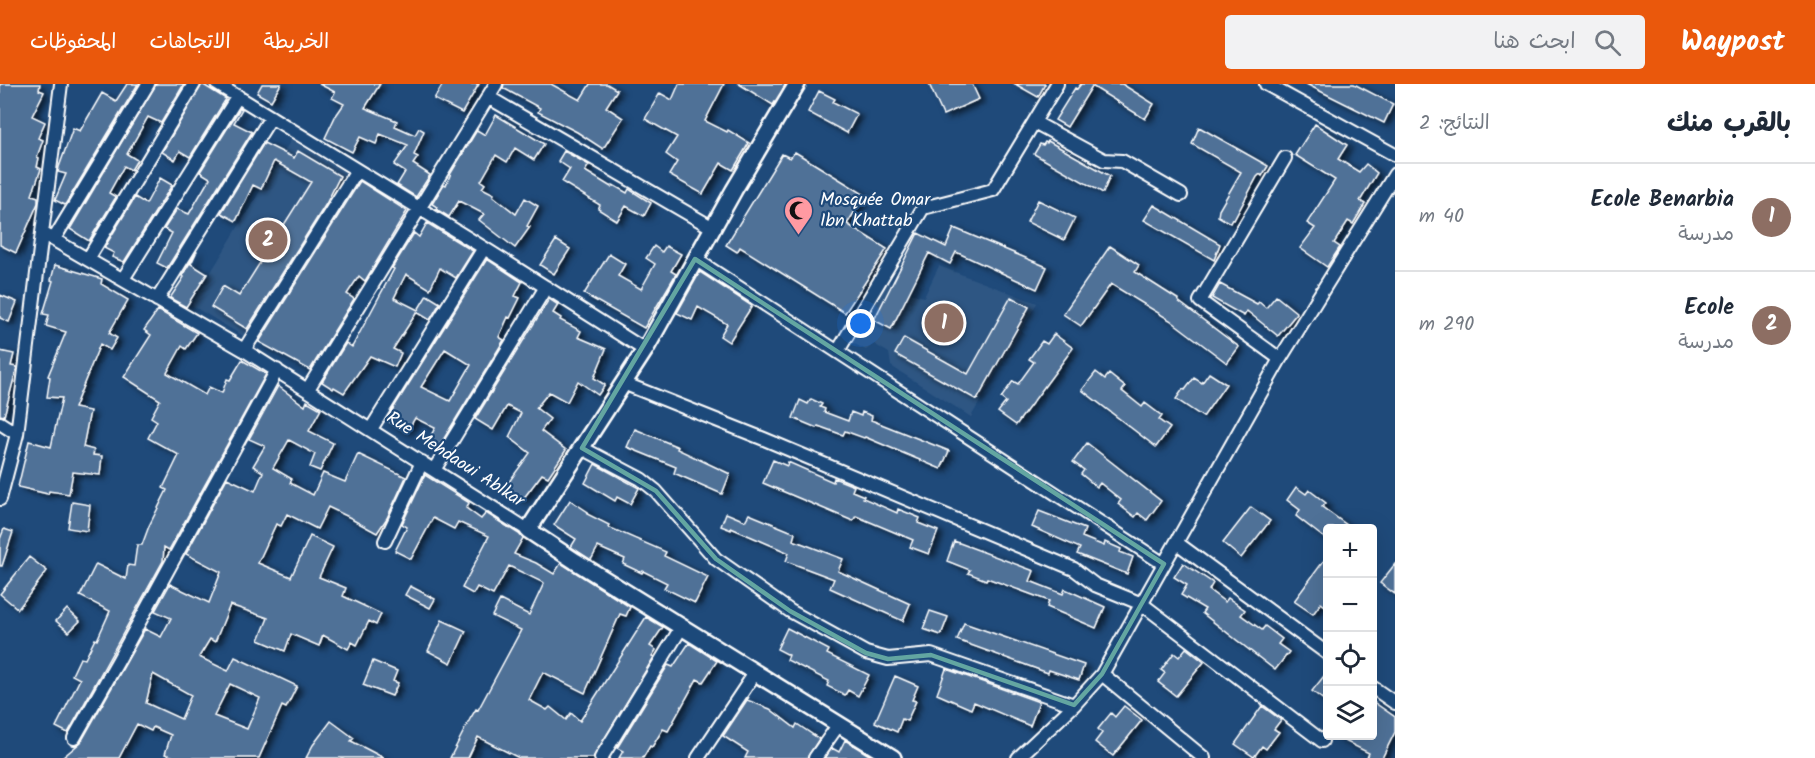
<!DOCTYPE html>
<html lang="ar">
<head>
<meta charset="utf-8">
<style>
  body { margin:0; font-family:Kalam,"Playpen Sans Arabic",sans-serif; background:#f2f2f3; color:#1f2937; direction:rtl }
  .controls { position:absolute; right:18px; bottom:18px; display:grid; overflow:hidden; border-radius:6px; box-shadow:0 6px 24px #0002 }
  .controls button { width:54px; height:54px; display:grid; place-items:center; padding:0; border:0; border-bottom:2px solid #e0e1e3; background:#fff; color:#1f2937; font:30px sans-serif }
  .you { position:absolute; left:861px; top:240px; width:21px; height:21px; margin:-15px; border:4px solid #fff; border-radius:50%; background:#1a73e8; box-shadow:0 0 0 9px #1a73e833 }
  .badge { display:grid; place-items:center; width:39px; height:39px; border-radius:50%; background:#ea580c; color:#fff; font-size:20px; font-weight:700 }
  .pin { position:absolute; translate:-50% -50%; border:3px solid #fff; box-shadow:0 2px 6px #0006 }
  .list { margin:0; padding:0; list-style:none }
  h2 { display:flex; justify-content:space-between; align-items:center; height:78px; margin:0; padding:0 24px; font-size:26px }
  h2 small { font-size:20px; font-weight:400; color:#747a83 }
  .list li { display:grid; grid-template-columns:39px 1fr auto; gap:18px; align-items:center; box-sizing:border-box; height:108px; padding:0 24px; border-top:2px solid #e0e1e3 }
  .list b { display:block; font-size:22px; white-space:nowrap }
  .list p { margin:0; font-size:20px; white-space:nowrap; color:#747a83 }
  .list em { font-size:20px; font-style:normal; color:#747a83 }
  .icon { flex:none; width:33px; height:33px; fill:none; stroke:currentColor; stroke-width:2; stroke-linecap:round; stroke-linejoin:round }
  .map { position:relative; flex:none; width:1395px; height:674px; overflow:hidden; direction:ltr }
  header { display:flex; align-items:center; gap:36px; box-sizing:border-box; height:84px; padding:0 30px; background:#ea580c; color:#fff }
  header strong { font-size:28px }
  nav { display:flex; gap:33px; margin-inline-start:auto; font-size:21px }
  .search { width:420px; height:54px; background:#f2f2f3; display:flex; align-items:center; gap:15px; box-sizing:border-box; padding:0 21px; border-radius:6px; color:#747a83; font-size:22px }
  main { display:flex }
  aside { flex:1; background:#fff }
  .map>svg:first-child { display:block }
  .built { fill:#2e5683 }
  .building { fill:#507197; stroke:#fff; stroke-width:1.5; fill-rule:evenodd; filter:url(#shadow) }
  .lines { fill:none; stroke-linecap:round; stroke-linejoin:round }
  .minor-casing { stroke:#fff; stroke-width:16 }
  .tertiary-casing { stroke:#fff; stroke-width:20 }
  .minor { stroke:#1f4a7a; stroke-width:12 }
  .tertiary { stroke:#1f4a7a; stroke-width:15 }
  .marked { fill:none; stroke:#63a6a1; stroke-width:4.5; stroke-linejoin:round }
  .labels { text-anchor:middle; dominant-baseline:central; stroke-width:4.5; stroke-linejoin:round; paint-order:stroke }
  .poi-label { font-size:18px; fill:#fff; stroke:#1f4a7a; text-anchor:start }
  .street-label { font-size:18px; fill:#fff; stroke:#1f4a7a }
</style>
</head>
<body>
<header>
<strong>Waypost</strong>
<div class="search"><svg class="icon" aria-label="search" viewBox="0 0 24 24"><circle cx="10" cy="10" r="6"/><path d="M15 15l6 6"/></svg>ابحث هنا</div>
<nav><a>الخريطة</a><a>الاتجاهات</a><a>المحفوظات</a></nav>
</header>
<main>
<aside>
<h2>بالقرب منك<small>النتائج: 2</small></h2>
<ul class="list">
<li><span class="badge" style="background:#8d6e63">1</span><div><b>Ecole Benarbia</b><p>مدرسة</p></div><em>40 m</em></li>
<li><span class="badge" style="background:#8d6e63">2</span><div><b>Ecole</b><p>مدرسة</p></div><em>290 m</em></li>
</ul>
</aside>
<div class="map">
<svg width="1395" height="674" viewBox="0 0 1395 674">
  <defs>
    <filter id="shadow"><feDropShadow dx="5" dy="3" stdDeviation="3" flood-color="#0009"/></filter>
  </defs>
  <rect width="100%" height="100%" fill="#1f4a7a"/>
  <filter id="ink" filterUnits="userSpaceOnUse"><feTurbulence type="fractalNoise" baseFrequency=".0167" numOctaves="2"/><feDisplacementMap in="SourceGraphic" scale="12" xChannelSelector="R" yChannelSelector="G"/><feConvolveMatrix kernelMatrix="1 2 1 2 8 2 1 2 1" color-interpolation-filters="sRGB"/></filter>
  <g filter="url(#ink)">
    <path class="built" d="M291,56L348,90L245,253L191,221Z
      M939,182L1037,219L971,333L891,282L889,269L874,260L866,266L851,258L885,196L913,210L924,213Z"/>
    <path class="building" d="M0,0H40L39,6L44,8L32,32L45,38L38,54L43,56L37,73L39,74L37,83L41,85L32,111L38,113V119L16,169L0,161Z
      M127,0H138L65,121L55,116L66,90L58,88L59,83L73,44L80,47L102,9L116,17Z
      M156,0H184L161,39L148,33L127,70L137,76L131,86L124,82L109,109L116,113L89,157L70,145Z
      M202,0L226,15L190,73L180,67L175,76L162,68Z
      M262,0H281L271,17L257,9Z
      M319,0H380L365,24L397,37L395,42L415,51L419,44L424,47L414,71L418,73L413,80L430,91L416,113L397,101L405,88L394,81L408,61L380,50L376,60L360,53L352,68L325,54L335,33L344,20L332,14L335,8Z
      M443,0H479L462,29L434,15Z
      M504,0H551L580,16L590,0H607L617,6L606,23L623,34L603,65L577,48L538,28L540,24L503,4Z
      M679,0H724L705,37L727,48L728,46L749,59L733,86L721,79L703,110L669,91L677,78L666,70L677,53L645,35L660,9L672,16Z
      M739,0H786L773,21Z
      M929,0H972L979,15L943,31Z
      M1015,0H1045L1038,13Z
      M1081,0H1122L1154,20L1145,35L1092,2L1067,43L1055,36L1075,4L1077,5Z
      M1306,0H1354L1393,20L1384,39Z
      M819,7L835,15L833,18L857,30L847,49L808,28Z
      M240,24L242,25L234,39L252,48L167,184L157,179L172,149L164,145L177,125L189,130L210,94L200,88Z
      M496,31L544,60L534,76L515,64L507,78L496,71L481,97L485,100L482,104L494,110L493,112L516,130L525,114L538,122L527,142L530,143L515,164L479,136L484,130L459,117L449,133L436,125L437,123L432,120L444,100L446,101L451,89L477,46L485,51Z
      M1315,40L1347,61L1338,75L1359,88L1366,80L1377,89L1360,117L1365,120L1353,140L1348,137L1334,159L1340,163L1327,183L1300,164L1315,144L1307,139L1335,96L1295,71Z
      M1199,43L1268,82L1262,92L1260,90L1257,93L1234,136L1232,135L1230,139L1218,132L1219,126L1241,88L1192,60Z
      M1048,57L1110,92L1103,109L1034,70L1040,60L1043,61L1045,58L1047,59Z
      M264,59L294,74L298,67L340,92L326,120L247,245L211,223L223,202L239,212L311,98L274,77L261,105L253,101L236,137L221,129Z
      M564,67L589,81L585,87L611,103L613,101L627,109L629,105L651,119L644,132L626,122L617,137L598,125L600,121L562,98L570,85L558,77Z
      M795,68L865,111L847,140L887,165L845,229L740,163L737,168L726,161L782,70L790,74Z
      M160,94L172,101L124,178L112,173L114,169L104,164L135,113L146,120Z
      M360,97L407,127L365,197L359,192L347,210L354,215L310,286L259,258Z
      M1038,116L1075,134L1064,156L1027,138Z
      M1154,121L1220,160L1214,176L1144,136Z
      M427,139L473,167L456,194L440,184L430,205L406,190L394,214L418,226L427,211L440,219L430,236L417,228L393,265L401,269L395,283L370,272L344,309L334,303L333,305L322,298L346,259L352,263L394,185L392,184L414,149L419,153Z
      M954,144L1047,183L1037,205L956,168L950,180L929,169L891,245L874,236L918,149L946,163Z
      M556,156L570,165L554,190L540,181Z
      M654,162L662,168L666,162L681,170L671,187L676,190L644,244L584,210L609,170L625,180L618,192L641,205L655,180L646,174Z
      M1110,162L1139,181L1135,188L1179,216L1178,217L1239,263L1227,279L1170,236L1111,200L1081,242L1063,230Z
      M197,167L191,180L207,190L186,223L170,214L184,193L182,192Z
      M487,175L522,198L515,212L520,214L510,234L508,233L499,253L504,256L437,366L426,360L435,344L415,334L407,348L386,336ZM445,265L471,281L450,317L421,303Z
      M55,181L102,195L101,200L128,216L109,249L117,254L110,266L100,260L74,324L90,327L83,363L94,366L93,371L102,372L100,391L73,388L69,410L49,407L48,410L18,403L29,357L51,363L62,314L47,313L50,293L48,292L66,248L46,242L49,231L43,230L53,197L51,196Z
      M700,188L752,222L729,258L720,252L727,240L698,223L692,236L677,229Z
      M1220,200L1257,220L1259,218L1266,224L1276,212L1297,229L1278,252L1247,227L1244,232L1212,214Z
      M0,211L17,218L9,238L0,234Z
      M1011,213L1029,223L977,316L895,270L904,254L968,290Z
      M549,215L558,221L553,229L561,234L560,236L581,247L578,253L606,265L594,294L605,301L598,311L578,297L567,318L549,308L536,324L550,335L541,347L566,366L548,393L542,390L523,415L511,411L503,406L530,369L509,353L521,329L507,322L493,346L475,335Z
      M158,226L197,249L186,265L182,262L167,289L205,311L209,303L222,309L227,295L230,296L242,276L266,290L169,466L164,463L163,477L68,649L56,643L80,595L72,591L80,574L85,575L95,555L97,556L110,527L80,512L96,480L126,495L128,481L134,482L137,461H142L149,442L167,406L163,404L179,371L148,354L157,337L151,333L160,316L124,293L151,251L144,246Z
      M1054,250L1073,264L1016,341L998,328L1006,318L1001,314L1013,297L1018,300L1034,278L1029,275L1042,257L1047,260Z
      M0,267L14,270L11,282L17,283L4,332L0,331Z
      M1096,288L1105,295L1109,290L1125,303L1122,307L1142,323L1145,319L1162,332L1159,336L1170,344L1156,363L1082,306Z
      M1209,289L1226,300L1203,333L1176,315L1183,305L1185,306L1194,294L1202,299Z
      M278,302L305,322L307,317L321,325L309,347L333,359L320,387L310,383L315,370L289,356L273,384L292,395L290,399L313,411L323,389L345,398L358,370L406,393L387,434L377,449L353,436V435L328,423L317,445L287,430L281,442L276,440L258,479L291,493L310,452L333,463L319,493L346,504L343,512L381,530L376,541L369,537L357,561L352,558L348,565L323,551L319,562L291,550L285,567L259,556L268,534L230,521L215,558L210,555L199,573L228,587L235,573L297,602L286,624L282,622L259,674H177L165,670L171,651L153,643L151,647L137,640L119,674H62L81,658L145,545L161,553L171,534L155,527L170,500L209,519L221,488L186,470L227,394L255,407L263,388L253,382L265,362L249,355ZM153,590L191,611L181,635L146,619ZM230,600L260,614L247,645L214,632Z
      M811,315L822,320L820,323L825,325L824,328L848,337L851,328L861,332L862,328L872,332L871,336L949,367L941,385L865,353L864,354L845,347L843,351L818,342L817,344L793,334L800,316L808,320Z
      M635,345L678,363L677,365L730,390L722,410L674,389L676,383L627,363Z
      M1087,359L1161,417L1147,436L1138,429L1135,433L1118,420L1121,416L1100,399L1097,403L1081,390L1084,386L1073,378Z
      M773,376L787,382L788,378L833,398L834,394L854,402L852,407L864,412L863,414L897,429L898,425L920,434L918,439L938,447L929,470L910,463L913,456L856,432L853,437L763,399Z
      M595,380L639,404L630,420L617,413L615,417L585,399Z
      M425,391L468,418L469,419L466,424L481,435L486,429L519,450L523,454L514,470L536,479L554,490L561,479L630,523L626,532L620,530L585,609L543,588L529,616L547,626L550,623L566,636L571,629L580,637L646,533L663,543L650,562L656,566L652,572L654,573L593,674H519L478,653L468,674H450L470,635L476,625L478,626L521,546L492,532L500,516L529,531L544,499L509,482L493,511L477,503L473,510L462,504L489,452L458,438L454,445L433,434L411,475L395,467L407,443L402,440Z
      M1296,403L1306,410L1309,406L1326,419L1322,423L1351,444H1328V456L1319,450L1296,432L1300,426L1287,416Z
      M570,416L588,428L587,430L609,441L608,443L666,468L664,472L708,493L695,519L664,504L667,499L643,487L642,489L623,480L625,475L598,463L591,476L571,463L576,455L554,441Z
      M72,418L90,421L87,447L68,444Z
      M1251,423L1270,437L1241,474L1223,459Z
      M1039,427L1085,445L1082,453L1104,462L1105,458L1121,465L1120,468L1133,473L1127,490L1077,470L1080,464L1032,443Z
      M726,429L745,437L749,430L795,449L793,456L843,475L838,487L910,520L903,537L830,504L834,495L786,477L789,469L731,444V446L721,442Z
      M4,445L13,448L2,482H0V455Z
      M954,457L1034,487L1030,497L1063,510L1065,505L1105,523L1096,544L1047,523L1049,517L987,494L986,496L968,489L970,486L947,477Z
      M1328,471V524L1321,519L1313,530L1294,517Z
      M29,473L47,487L18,525L0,510Z
      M1183,479L1213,499L1209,506L1225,518L1228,514L1245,526L1241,531L1262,546L1265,542L1282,555L1278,560L1289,568L1275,586L1202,529L1205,525L1181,511L1187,501L1174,493Z
      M1395,480V510L1380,499Z
      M410,502L435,515L430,524L405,511Z
      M67,525L80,537L69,548L56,537Z
      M930,527L948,533L941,551L923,545Z
      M442,536L466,547L451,579L428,567Z
      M964,539L1084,581L1079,596L1049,586L1048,589L957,556Z
      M787,544L829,566L827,570L869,591L858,612L848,606L845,611L827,602L829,597L787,576L789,571L777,565Z
      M689,559L717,577L703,598L697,595L668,647L663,645L652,663L650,662L643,674H619L623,667L617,664L668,581L673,583Z
      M1186,564L1204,578L1176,612L1158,598L1165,589L1161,586L1174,569L1179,573Z
      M373,577L397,587L393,597L398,599L392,612L363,601Z
      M946,585L1039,618L1030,642L974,618L971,625L937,610Z
      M1328,587V619L1312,607Z
      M895,592L918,602L912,616L916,617L907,637L902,635L897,648L875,638Z
      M749,613L747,616L770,625L795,644L797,640L819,655L807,674H745L748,668L723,652Z
      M1372,617L1395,633V648L1382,674H1367L1369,669L1333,651H1372Z
      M1124,622L1142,636L1113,672L1095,658L1102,649L1098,645L1111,629L1115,633Z
      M1262,622L1281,636L1274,645L1279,648L1266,665L1262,662L1254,673L1235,660Z
      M331,637L354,654L351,657L384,674H306L313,661Z
      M845,656L874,674H825L832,664L839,668Z"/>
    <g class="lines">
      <defs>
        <path id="minor" d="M61,0L42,149L244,266L528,446
          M217,0L484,164L645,266
          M1266,0L1395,71
          M488,13L713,144
          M1034,38L1104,76L1122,77L1181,111
          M54,155L148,0
          M88,175L194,0
          M695,175L1164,480L1280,275L1395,90
          M123,195L238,12
          M157,216L271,33
          M244,266L357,86
          M838,267L923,124L993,106L1057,0
          M1280,275L1200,217L1285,74
          M623,299L764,355L1074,485L1095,501L1142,520L1322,657
          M308,305L496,0
          M0,339L17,350
          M371,345L484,164
          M582,364L641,395L656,407L716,475L790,527L866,569L888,575L931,571L1074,621
          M434,386L546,203
          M0,415L17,350L42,149
          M385,457L422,378
          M1177,459L1328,570
          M1102,590L1204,674
          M1372,603L1395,619
          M74,654L118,577L277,286
          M601,674L681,544
          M698,674L755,589
          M815,674L839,640
          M1018,674L1074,621L1102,590L1164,480"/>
        <path id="tertiary" d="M797,0L734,106L645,266L528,446L575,477L893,674"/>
      </defs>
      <use href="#minor" class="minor-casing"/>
      <use href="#tertiary" class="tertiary-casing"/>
      <use href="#minor" class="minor"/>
      <use href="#tertiary" class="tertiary"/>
    </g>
  </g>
  <path class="marked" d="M695,175L1164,480L1102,590L1074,621L931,571L888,575L866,569L790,527L716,475L656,407L582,364Z"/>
  <defs>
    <symbol id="mosque-pin" viewBox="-11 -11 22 30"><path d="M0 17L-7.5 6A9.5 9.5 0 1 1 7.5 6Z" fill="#ff9aa2" stroke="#1f4a7a"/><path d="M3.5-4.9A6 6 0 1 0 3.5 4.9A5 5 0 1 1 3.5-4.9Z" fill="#111"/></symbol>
  </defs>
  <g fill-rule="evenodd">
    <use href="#mosque-pin" x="782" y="110" width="33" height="45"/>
  </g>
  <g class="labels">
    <g class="poi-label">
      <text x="820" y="116">Mosquée Omar<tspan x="820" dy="21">Ibn Khattab</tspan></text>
    </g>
    <g class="street-label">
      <text transform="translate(455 376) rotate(33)">Rue Mehdaoui Ablkar</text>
    </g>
  </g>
</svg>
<div class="controls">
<button>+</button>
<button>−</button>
<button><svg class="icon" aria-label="locate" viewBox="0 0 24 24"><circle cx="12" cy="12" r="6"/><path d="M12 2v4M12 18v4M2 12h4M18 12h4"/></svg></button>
<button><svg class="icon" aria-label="layers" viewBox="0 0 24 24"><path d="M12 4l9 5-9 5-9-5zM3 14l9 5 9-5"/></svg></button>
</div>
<div class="you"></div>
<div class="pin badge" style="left:944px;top:239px;background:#8d6e63">1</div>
<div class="pin badge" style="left:268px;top:156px;background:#8d6e63">2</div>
</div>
</main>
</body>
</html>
